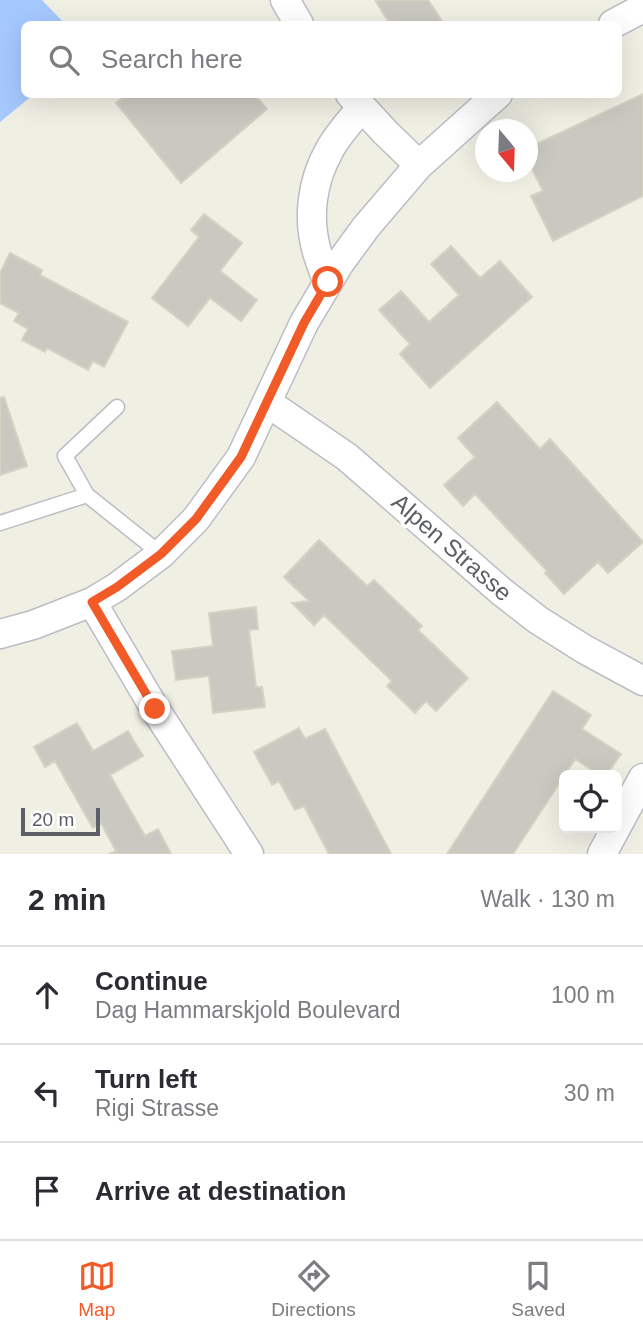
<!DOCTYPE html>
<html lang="en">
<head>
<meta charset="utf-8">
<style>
  body { margin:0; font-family:Arial,sans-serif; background:#f7f7f7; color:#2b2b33 }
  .controls { position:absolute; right:21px; bottom:21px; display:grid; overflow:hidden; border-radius:10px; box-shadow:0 7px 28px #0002 }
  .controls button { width:63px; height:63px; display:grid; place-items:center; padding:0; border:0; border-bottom:2px solid #e1e1e2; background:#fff; color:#2b2b33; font:35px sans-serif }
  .compass { position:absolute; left:475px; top:119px; width:63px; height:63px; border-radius:50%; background:#fff; box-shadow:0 7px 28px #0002; rotate:161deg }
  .scale { position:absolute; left:21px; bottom:18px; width:79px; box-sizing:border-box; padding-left:7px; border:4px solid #5c5f66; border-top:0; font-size:19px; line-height:24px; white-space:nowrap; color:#5c5f66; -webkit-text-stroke:5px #fff; paint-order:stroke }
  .stop { position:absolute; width:21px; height:21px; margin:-16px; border:5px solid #f25b28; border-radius:50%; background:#fff }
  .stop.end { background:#f25b28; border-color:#fff; box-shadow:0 2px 7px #0008 }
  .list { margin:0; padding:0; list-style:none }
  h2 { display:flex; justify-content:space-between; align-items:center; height:91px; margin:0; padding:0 28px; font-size:30px }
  h2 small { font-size:23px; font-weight:400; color:#7c7c81 }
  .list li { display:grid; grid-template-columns:46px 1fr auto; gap:21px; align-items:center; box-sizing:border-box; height:98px; padding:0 28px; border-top:2px solid #e1e1e2 }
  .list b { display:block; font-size:26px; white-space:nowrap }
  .list p { margin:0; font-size:23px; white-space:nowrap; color:#7c7c81 }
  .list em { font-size:23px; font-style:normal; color:#7c7c81 }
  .icon { flex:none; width:38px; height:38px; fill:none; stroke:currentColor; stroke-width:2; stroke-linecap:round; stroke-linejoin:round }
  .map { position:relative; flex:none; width:643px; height:854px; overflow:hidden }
  .search { position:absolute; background:#fff; box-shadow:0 7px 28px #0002; left:21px; right:21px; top:21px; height:77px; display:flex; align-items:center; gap:18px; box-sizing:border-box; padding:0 24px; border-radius:10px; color:#7c7c81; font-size:26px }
  .sheet { height:385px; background:#fff }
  nav { display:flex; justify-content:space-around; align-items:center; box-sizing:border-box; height:98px; border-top:2px solid #e1e1e2; background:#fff; font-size:19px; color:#7c7c81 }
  nav a { display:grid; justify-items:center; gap:4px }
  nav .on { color:#f25b28 }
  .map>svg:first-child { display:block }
  .water { fill:#a5c8ff }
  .building { fill:#cac9c1; stroke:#d5d2c2; stroke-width:2 }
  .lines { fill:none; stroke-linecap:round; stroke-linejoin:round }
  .service-casing { stroke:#bcbdc4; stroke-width:17 }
  .minor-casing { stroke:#bcbdc4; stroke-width:31 }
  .service { stroke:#fff; stroke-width:14 }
  .minor { stroke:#fff; stroke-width:28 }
  .route { stroke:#f25b28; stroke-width:9 }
  .labels { text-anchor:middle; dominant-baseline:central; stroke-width:7; stroke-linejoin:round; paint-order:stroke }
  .street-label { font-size:24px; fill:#5c5f66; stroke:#fff }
</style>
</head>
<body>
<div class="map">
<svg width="643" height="854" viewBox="0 0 643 854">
  <rect width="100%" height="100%" fill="#efefe4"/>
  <path class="water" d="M0,0H42L65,24H24V94L33,95L0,122Z"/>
  <path class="building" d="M375,0H428L444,24H390Z
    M127,94H254L267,109L181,183L116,103Z
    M643,94V196L553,241L531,196L543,191L528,161V148Z
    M204,214L242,243L220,271L257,300L241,321L210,298L188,326L152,298L199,237L191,230Z
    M451,246L480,278L500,261L532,297L430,388L400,354L410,344L379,310L401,291L429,322L459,295L431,264Z
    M10,253L42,270L40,275L128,322L104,367L93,361L88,370L47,348L45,352L22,340L28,329L14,321L19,313L0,303V273Z
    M4,397L27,466L0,475V398Z
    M497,402L540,449L550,439L643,542L608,573L598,562L564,594L545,573L547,571L475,494L463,506L444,485L475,457L458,438Z
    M319,540L367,586L374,580L422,626L418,630L468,678L436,711L426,701L415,713L387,686L392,681L324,615L314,625L292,603L309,601L284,577Z
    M256,607L258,629L249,630L256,687H262L265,707L213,713L209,676L176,680L172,651L213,646L209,613Z
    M553,691L591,715L582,729L621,754L606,775H600L575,759L513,854H447Z
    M77,723L93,751L128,731L143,756L110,775L145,836L158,829L171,854H109L116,851L101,823L93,828L55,761L45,767L34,747Z
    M299,728L305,739L325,729L391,854H329L304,806L295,810L279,781L272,785L254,752Z"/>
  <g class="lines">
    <defs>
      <path id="service" d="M117,407L65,456L87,495L161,554
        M0,523L87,495"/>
      <path id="minor" d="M285,0L299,24
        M613,24L643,8
        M350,94L385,132L419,165
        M328,283C324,272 320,262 317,252C307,218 312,181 329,151C337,135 351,121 362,107
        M268,403L347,457L502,592L538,620L584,649L643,681
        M92,602L155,709L249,854
        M0,634L33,625L92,602L117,587L161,554L196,519L241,457L304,323L339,264L366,227L419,165L498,94
        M617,826L643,778
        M602,854L616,828"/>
    </defs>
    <use href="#service" class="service-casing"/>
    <use href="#minor" class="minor-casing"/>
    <use href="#service" class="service"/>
    <use href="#minor" class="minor"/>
  </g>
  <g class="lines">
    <path class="route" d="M155,709L92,602L117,587L161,554L196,519L241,457L304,323L328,282"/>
  </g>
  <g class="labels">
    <g class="street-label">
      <text transform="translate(452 547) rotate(41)">Alpen Strasse</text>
    </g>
  </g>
</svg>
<div class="controls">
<button><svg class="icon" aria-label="locate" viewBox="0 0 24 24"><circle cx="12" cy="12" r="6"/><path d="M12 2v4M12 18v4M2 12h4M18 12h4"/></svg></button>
</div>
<svg class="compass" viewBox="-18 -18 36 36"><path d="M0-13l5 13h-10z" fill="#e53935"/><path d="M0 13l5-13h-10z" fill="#7c7c81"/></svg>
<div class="scale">20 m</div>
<div class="stop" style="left:328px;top:282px"></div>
<div class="stop end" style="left:155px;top:709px"></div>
<div class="search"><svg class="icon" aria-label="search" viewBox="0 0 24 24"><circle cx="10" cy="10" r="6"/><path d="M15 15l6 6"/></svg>Search here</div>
</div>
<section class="sheet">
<h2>2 min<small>Walk · 130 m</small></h2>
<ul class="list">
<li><svg class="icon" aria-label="ahead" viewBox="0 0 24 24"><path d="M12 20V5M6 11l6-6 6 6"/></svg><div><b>Continue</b><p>Dag Hammarskjold Boulevard</p></div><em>100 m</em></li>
<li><svg class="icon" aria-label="left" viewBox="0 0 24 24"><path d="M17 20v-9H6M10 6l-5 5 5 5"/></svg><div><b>Turn left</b><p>Rigi Strasse</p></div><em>30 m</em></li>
<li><svg class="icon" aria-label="arrive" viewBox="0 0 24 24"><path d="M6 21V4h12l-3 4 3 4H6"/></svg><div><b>Arrive at destination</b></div></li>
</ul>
</section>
<nav>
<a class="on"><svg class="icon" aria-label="map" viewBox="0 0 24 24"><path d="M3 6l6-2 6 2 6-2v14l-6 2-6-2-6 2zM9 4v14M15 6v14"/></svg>Map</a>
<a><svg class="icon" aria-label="directions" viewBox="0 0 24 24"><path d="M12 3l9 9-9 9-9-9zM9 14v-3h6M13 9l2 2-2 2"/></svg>Directions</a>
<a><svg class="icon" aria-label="saved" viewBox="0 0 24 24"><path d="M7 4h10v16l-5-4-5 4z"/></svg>Saved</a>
</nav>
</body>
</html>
